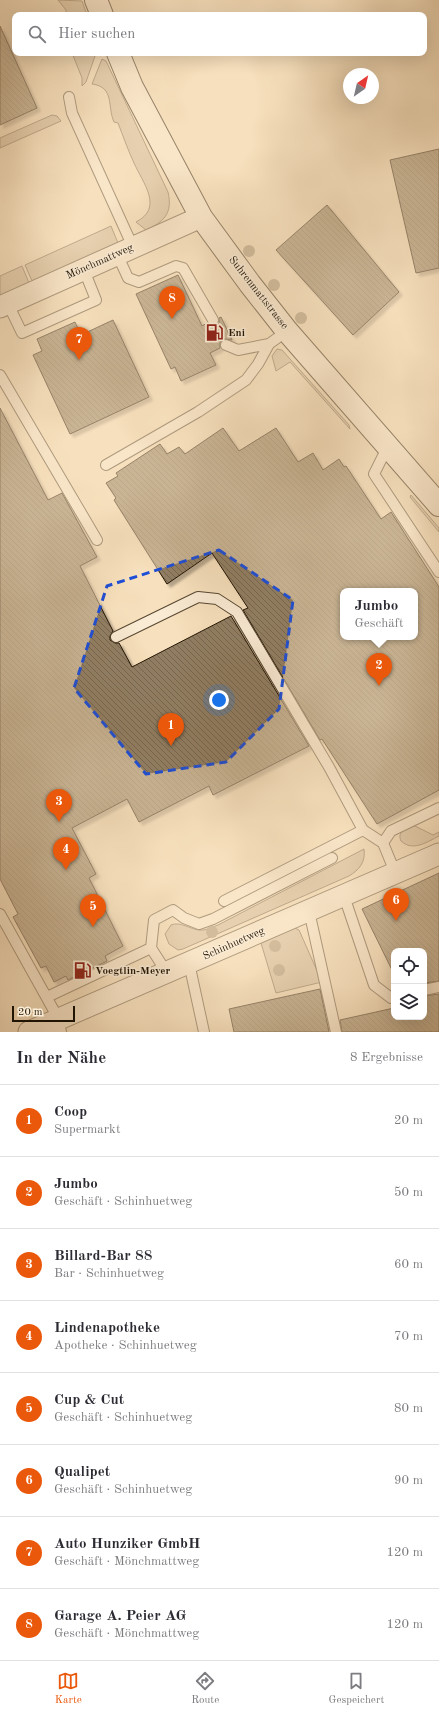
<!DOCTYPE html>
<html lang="de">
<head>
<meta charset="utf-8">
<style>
  body { margin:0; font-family:"Old Standard TT",serif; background:#f2f2f3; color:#2b2b33 }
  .controls { position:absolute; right:12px; bottom:12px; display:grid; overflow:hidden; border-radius:8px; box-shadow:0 4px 16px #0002 }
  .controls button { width:36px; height:36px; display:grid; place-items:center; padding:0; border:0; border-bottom:1px solid #e1e1e2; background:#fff; color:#2b2b33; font:20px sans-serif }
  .compass { position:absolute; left:343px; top:68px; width:36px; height:36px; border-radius:50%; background:#fff; box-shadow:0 4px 16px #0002; rotate:34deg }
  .scale { position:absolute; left:12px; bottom:10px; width:63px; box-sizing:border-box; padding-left:4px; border:2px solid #221403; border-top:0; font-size:11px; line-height:14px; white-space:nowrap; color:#221403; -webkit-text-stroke:3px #faebd4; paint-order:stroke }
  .you { position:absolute; left:219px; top:700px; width:14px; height:14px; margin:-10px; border:3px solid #fff; border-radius:50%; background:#1a73e8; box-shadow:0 0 0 6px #1a73e833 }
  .badge { display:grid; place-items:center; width:26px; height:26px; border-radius:50%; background:#ea580c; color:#fff; font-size:13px; font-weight:700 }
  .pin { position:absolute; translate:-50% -33px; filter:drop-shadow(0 1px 2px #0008) }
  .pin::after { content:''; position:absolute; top:21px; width:14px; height:12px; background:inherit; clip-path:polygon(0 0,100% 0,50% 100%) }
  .popup { position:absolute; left:340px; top:588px; width:78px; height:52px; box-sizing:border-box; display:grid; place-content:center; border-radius:8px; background:#fff; filter:drop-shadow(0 1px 3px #0005); font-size:13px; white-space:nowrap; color:#7c7c81 }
  .popup b { font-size:15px; color:#2b2b33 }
  .popup::after { content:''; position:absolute; left:50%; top:100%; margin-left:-8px; border:8px solid transparent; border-top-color:#fff }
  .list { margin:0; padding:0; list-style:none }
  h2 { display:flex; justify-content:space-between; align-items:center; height:52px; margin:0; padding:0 16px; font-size:17px }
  h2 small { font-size:13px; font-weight:400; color:#7c7c81 }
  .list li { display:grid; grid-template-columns:26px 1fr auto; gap:12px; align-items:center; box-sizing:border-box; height:72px; padding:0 16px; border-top:1px solid #e1e1e2 }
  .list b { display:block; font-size:15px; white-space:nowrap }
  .list p { margin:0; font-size:13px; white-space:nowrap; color:#7c7c81 }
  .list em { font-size:13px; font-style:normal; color:#7c7c81 }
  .icon { flex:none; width:22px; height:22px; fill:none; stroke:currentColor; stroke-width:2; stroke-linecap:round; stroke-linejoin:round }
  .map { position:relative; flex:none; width:439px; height:1032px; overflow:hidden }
  .search { position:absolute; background:#fff; box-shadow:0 4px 16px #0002; left:12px; right:12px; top:12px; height:44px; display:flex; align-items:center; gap:10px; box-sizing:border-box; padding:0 14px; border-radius:8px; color:#7c7c81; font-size:15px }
  .sheet { height:628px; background:#fff }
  nav { display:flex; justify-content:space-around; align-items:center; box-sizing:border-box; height:56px; border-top:1px solid #e1e1e2; background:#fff; font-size:11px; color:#7c7c81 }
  nav a { display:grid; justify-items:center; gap:2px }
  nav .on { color:#ea580c }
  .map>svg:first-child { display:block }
  .green { fill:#d3bd9d; stroke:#7a6850 }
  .building { fill:url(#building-back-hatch); stroke:#221403; fill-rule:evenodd; filter:url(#shadow) }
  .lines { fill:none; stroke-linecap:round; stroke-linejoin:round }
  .lane-casing { stroke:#574732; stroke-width:12 }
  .street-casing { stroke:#574732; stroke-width:23 }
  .secondary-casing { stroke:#221403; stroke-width:24 }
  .lane { stroke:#faebd4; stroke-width:10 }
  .street { stroke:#faebd4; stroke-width:21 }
  .secondary { stroke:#faebd4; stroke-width:22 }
  .tree { fill:#a49074 }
  .marked { fill:none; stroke:#1d4ed8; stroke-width:3; stroke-dasharray:8 5; stroke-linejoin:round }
  .labels { text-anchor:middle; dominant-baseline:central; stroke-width:3; stroke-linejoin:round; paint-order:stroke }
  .street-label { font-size:11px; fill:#221403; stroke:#faebd4 }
  .poi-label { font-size:11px; font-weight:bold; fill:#221403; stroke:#faebd4; text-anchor:start }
</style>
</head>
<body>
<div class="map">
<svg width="439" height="1032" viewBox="0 0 439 1032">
  <defs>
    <pattern id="building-back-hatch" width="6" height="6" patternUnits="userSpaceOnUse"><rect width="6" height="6" fill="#917e64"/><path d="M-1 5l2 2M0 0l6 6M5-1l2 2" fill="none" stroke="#766650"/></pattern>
    <filter id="shadow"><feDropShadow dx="3.5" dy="3.5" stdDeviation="1" flood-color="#0004"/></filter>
  </defs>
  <rect width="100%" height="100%" fill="#f7e0bd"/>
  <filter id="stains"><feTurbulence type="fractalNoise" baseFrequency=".005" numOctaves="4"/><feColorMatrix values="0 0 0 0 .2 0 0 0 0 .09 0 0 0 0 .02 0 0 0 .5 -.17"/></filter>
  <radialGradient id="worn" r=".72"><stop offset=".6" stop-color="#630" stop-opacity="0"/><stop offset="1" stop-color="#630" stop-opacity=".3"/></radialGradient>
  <path class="green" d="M58,0L82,1L87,15H66V10Z
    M72,53H96L86,82L82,86V78Z
    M102,59L106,61L168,192C173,213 164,222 146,230L136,222C164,208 143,183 134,163C128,150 123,136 118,123L114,122C107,107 115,87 92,84Z
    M52,115L57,116L61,121L0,148V138Z
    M111,226L118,243L32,281L25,265Z
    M22,266L29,283L0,296V276Z
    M277,349L282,350L349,425L350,429L290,362L276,371L272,356Z
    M411,495L439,528V532L410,497Z
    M413,825L433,835L439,832V836C427,842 413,852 401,841C397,832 405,829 413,825Z
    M364,849C366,862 359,870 349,876L183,949L178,950L169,944L165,934L171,925C180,921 190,929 199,930C205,931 212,927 218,925Z
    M295,928L299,930L322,982L276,993L261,943Z"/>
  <path class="building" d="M0,26L37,108L0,125Z
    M439,149V268L416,273L390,160Z
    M327,205L399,292L353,335L276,250Z
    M178,275L202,326L207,323L210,326H216L219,323V318L221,317L232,340L226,339L222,340L220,343V348L210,353L216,365L181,381L175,367L171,369L136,294Z
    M113,320L149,397L70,434L33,355L42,351L37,339L75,322L81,335Z
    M0,408L48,500L62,493L97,557L80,566L113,631L110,636V640L115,643H119L132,667L231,616L309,746L213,795L209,786L139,822L127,799L72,828L96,874L89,878L123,946L105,956L107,961L68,980L66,976L54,982L46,966L41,968L13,917L18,914L0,879Z
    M223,428L239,451L276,428L298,462L313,453L323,470L339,459L344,467L346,466L381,519L391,512L439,587V790L377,824L322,739L320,740L243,610L248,608L212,553L167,584L114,500L116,498L106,483L118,476L116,473L160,444L167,454L179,447L185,454ZM343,591H415V637H343Z
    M439,873V981L424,983V951H394V974L362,909Z
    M320,989L329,1032H234L229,1009Z
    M439,994V1032H342L340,1020L394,1008V1017H424V996Z"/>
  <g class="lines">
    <defs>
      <path id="lane" d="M69,97L72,113L133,247
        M117,254L128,278L139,282L176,266L183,268L213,320
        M8,304L22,333L96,300L84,270
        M226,345L238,350L269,344
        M0,375L97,540
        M388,446L374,474L439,572
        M106,465L198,412L246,380L258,364L269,344L287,331
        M116,637L198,597L217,599L237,612L329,767L363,830L383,843L395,872
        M383,843L391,831L439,808
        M344,896L374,985L391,998L394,997
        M224,901L363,830
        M309,911L336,1032
        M0,914L58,1018L61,1032
        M189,963L204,1032
        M167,973L151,948L154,920L173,910L184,918L199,924L213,919L332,858
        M424,990L439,987
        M47,997L151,948"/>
      <path id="street" d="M0,307L201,217
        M29,1032L439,854"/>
      <path id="secondary" d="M96,0L102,15
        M118,53L132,87L201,217L250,284L287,331L439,505"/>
    </defs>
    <use href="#lane" class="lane-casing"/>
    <use href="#street" class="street-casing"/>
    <use href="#secondary" class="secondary-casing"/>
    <use href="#lane" class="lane"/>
    <use href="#street" class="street"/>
    <use href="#secondary" class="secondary"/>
  </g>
  <g class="tree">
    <circle cx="249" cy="251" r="6"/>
    <circle cx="274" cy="285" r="6"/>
    <circle cx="301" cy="318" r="6"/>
    <circle cx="212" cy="932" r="6"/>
    <circle cx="275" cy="946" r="6"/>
    <circle cx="279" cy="970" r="6"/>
  </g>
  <path d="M0 0H439V1032H0ZM219,550L293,600L279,709L226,762L146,774L74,688L107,586Z" fill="#f7e0bd" fill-opacity=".55" fill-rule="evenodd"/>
  <path class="marked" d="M219,550L293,600L279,709L226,762L146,774L74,688L107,586Z"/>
  <defs>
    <symbol id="fuel-bare" viewBox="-9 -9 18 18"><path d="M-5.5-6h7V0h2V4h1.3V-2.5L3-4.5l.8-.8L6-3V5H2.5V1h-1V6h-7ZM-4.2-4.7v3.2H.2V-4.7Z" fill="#8f2418" stroke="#faebd4" stroke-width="2.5" paint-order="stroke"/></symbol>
  </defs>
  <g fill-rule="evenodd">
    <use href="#fuel-bare" x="202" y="320" width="25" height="25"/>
    <use href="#fuel-bare" x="70" y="958" width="25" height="25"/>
  </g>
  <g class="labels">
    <g class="street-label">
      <text transform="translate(100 262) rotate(-24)">Mönchmattweg</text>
      <text transform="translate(258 293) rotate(52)">Suhrenmattstrasse</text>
      <text transform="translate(234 944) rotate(-24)">Schinhuetweg</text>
    </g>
    <g class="poi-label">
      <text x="228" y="333">Eni</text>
      <text x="95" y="971">Voegtlin-Meyer</text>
    </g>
  </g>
  <rect width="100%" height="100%" filter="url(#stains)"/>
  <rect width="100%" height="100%" fill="url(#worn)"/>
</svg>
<div class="controls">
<button><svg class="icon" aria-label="locate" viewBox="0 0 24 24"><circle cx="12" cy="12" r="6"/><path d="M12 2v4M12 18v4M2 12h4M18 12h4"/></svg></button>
<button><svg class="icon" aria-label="layers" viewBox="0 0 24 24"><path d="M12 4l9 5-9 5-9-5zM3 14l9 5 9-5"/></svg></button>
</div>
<svg class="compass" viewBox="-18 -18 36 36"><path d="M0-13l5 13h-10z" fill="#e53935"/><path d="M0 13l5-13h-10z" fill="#7c7c81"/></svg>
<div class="scale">20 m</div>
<div class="you"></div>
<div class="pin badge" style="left:171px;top:746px">1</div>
<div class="pin badge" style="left:379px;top:686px">2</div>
<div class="popup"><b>Jumbo</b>Geschäft</div>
<div class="pin badge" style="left:59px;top:822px">3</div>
<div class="pin badge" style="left:66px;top:870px">4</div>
<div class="pin badge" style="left:93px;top:927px">5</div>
<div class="pin badge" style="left:396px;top:921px">6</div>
<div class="pin badge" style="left:79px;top:360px">7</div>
<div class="pin badge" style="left:172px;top:319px">8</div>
<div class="search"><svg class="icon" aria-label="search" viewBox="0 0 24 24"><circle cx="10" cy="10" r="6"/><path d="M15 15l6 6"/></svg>Hier suchen</div>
</div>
<section class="sheet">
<h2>In der Nähe<small>8 Ergebnisse</small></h2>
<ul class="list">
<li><span class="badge">1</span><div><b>Coop</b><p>Supermarkt</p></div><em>20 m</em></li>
<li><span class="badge">2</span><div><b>Jumbo</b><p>Geschäft · Schinhuetweg</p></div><em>50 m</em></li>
<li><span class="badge">3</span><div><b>Billard-Bar 88</b><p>Bar · Schinhuetweg</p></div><em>60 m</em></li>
<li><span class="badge">4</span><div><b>Lindenapotheke</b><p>Apotheke · Schinhuetweg</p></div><em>70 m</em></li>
<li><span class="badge">5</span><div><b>Cup &amp; Cut</b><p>Geschäft · Schinhuetweg</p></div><em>80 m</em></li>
<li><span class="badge">6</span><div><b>Qualipet</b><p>Geschäft · Schinhuetweg</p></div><em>90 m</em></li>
<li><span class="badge">7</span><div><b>Auto Hunziker GmbH</b><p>Geschäft · Mönchmattweg</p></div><em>120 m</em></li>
<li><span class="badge">8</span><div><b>Garage A. Peier AG</b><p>Geschäft · Mönchmattweg</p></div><em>120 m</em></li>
</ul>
</section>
<nav>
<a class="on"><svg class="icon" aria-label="map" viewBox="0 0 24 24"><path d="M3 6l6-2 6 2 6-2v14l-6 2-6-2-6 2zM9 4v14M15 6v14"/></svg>Karte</a>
<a><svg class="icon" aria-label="directions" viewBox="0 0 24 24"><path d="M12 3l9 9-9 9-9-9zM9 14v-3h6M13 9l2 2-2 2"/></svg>Route</a>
<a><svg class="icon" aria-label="saved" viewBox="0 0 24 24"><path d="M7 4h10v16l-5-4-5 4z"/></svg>Gespeichert</a>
</nav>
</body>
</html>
